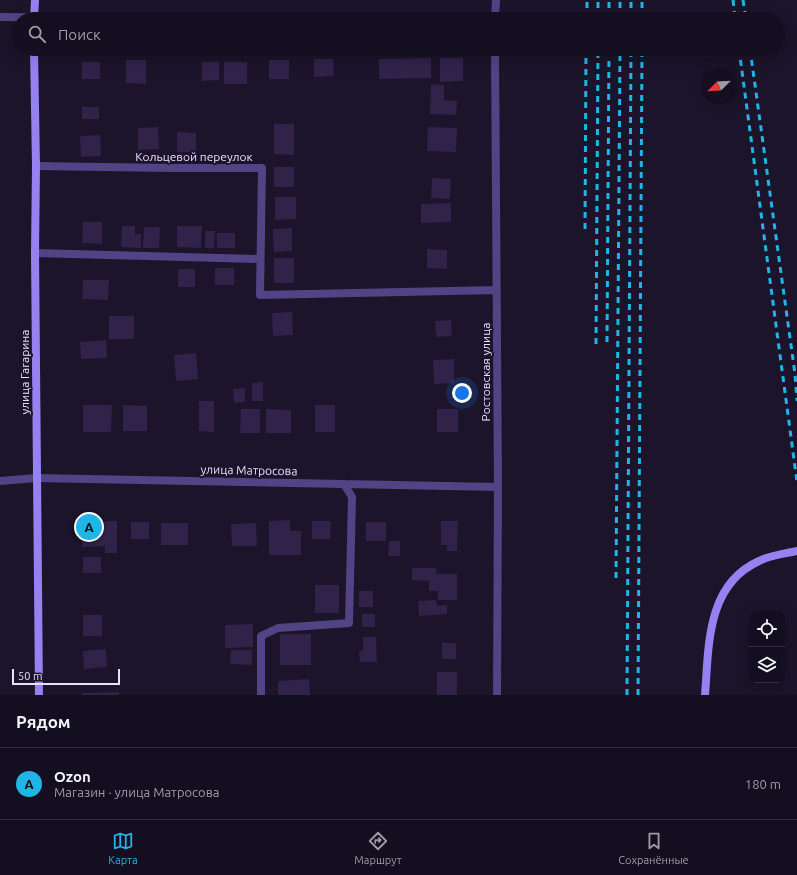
<!DOCTYPE html>
<html lang="ru">
<head>
<meta charset="utf-8">
<style>
  body { margin:0; font-family:Ubuntu,sans-serif; background:#211d2d; color:#f1f3f6 }
  .controls { position:absolute; right:12px; bottom:12px; display:grid; overflow:hidden; border-radius:8px; box-shadow:0 4px 16px #0002 }
  .controls button { width:36px; height:36px; display:grid; place-items:center; padding:0; border:0; border-bottom:1px solid #332f3e; background:#140f20; color:#f1f3f6; font:20px sans-serif }
  .compass { position:absolute; left:701px; top:68px; width:36px; height:36px; border-radius:50%; background:#140f20; box-shadow:0 4px 16px #0002; rotate:246deg }
  .scale { position:absolute; left:12px; bottom:10px; width:108px; box-sizing:border-box; padding-left:4px; border:2px solid #e8e0fc; border-top:0; font-size:11px; line-height:14px; white-space:nowrap; color:#e8e0fc; -webkit-text-stroke:3px #1b142a; paint-order:stroke }
  .you { position:absolute; left:462px; top:393px; width:14px; height:14px; margin:-10px; border:3px solid #fff; border-radius:50%; background:#1a73e8; box-shadow:0 0 0 6px #1a73e833 }
  .badge { display:grid; place-items:center; width:26px; height:26px; border-radius:50%; background:#21b5e7; color:#111; font-size:13px; font-weight:700 }
  .pin { position:absolute; translate:-50% -50%; border:2px solid #fff; box-shadow:0 1px 4px #0006 }
  .list { margin:0; padding:0; list-style:none }
  h2 { display:flex; justify-content:space-between; align-items:center; height:52px; margin:0; padding:0 16px; font-size:17px }
  h2 small { font-size:13px; font-weight:400; color:#9d9ca5 }
  .list li { display:grid; grid-template-columns:26px 1fr auto; gap:12px; align-items:center; box-sizing:border-box; height:72px; padding:0 16px; border-top:1px solid #332f3e }
  .list b { display:block; font-size:15px; white-space:nowrap }
  .list p { margin:0; font-size:13px; white-space:nowrap; color:#9d9ca5 }
  .list em { font-size:13px; font-style:normal; color:#9d9ca5 }
  .icon { flex:none; width:22px; height:22px; fill:none; stroke:currentColor; stroke-width:2; stroke-linecap:round; stroke-linejoin:round }
  .map { position:relative; flex:none; width:797px; height:695px; overflow:hidden }
  .search { position:absolute; background:#140f20; box-shadow:0 4px 16px #0002; left:12px; right:12px; top:12px; height:44px; display:flex; align-items:center; gap:10px; box-sizing:border-box; padding:0 14px; border-radius:22px; color:#9d9ca5; font-size:15px }
  .sheet { height:124px; background:#140f20 }
  nav { display:flex; justify-content:space-around; align-items:center; box-sizing:border-box; height:56px; border-top:1px solid #332f3e; background:#140f20; font-size:11px; color:#9d9ca5 }
  nav a { display:grid; justify-items:center; gap:2px }
  nav .on { color:#21b5e7 }
  .map>svg:first-child { display:block }
  .building { fill:#302249 }
  .lines { fill:none; stroke-linecap:round; stroke-linejoin:round }
  .minor { stroke:#504484; stroke-width:8 }
  .tertiary { stroke:#504484; stroke-width:8 }
  .secondary { stroke:#9582f1; stroke-width:8 }
  .rail { stroke:#21b5e7; stroke-width:3; stroke-dasharray:6 5; stroke-linecap:butt }
  .labels { text-anchor:middle; dominant-baseline:central; stroke-width:4; stroke-linejoin:round; paint-order:stroke }
  .street-label { font-size:12px; fill:#e8e0fc; stroke:#1b142a }
</style>
</head>
<body>
<div class="map">
<svg width="797" height="695" viewBox="0 0 797 695">
  <rect width="100%" height="100%" fill="#1b142a"/>
  <path class="building" d="M431,58V78L379,79V59Z
    M440,58H463V81L440,82Z
    M314,59H333L334,76L314,77Z
    M126,60H146V84L126,83Z
    M269,60H289V79H269Z
    M82,62H100V79H82Z
    M202,62H219V80L202,81Z
    M224,62H247V84H224Z
    M431,84L444,85V100L457,101L456,115L430,114Z
    M82,107H99V119H82Z
    M274,124H294V155L274,154Z
    M158,127L159,149L138,150V128Z
    M428,127L457,128L456,152L427,151Z
    M177,132L196,133V152H177Z
    M100,135L101,156L81,157L80,136Z
    M274,167H294V187H274Z
    M432,178L451,179L450,199L431,198Z
    M275,197H296V219L275,220Z
    M451,203V222L421,223V204Z
    M83,222H102V244L82,243Z
    M122,226H135V234H141V248L121,247Z
    M177,226H202L201,248L177,247Z
    M144,227H160L159,248H143Z
    M292,228V251L274,252L273,229Z
    M205,231H215L214,248H205Z
    M217,233H235V248H217Z
    M427,249L447,250V269L427,268Z
    M274,258H294V283H274Z
    M215,268H234V285H215Z
    M178,269H195V287H178Z
    M83,280H109L108,300L82,299Z
    M292,312L293,335L273,336L272,313Z
    M109,316H134V339H109Z
    M451,320L452,336L436,337L435,321Z
    M106,340L107,358L81,359L80,342Z
    M196,353L198,379L176,381L174,355Z
    M454,359V383L434,384L433,360Z
    M263,382V401H252V383Z
    M245,388V402L234,403L233,389Z
    M199,401H214V432L199,431Z
    M83,405H112L111,432H83Z
    M123,405L147,406V431H123Z
    M315,405H335V432H315Z
    M241,409H260V433H240Z
    M266,409L291,410V433H266Z
    M437,409H458V432H437Z
    M290,520V531H301V555H269V521Z
    M117,521V553H105V546L82,547V522Z
    M312,521H331L330,539H312Z
    M441,521H458L457,551H447V545H441Z
    M131,522H149V539H131Z
    M366,522H386V541H366Z
    M161,523H188V545H161Z
    M256,523L257,546H232L231,524Z
    M389,541H400V556H388Z
    M83,557H101V573H83Z
    M412,568H436V574H457V600H438V591H429V581L412,580Z
    M315,585H339V613H315Z
    M359,591H373V607H359Z
    M436,600L437,606L447,605V614L419,616L418,601Z
    M362,614H375V627H362Z
    M83,615H102V636H83Z
    M253,624V647L225,648V625Z
    M280,634H311V665H280Z
    M363,637H376L377,662H360L359,651H363Z
    M442,643H456V659H442Z
    M106,649L107,667L84,669L83,651Z
    M231,650H252V665L230,664Z
    M437,672H457V695H437Z
    M309,679L310,695H278V681Z
    M119,692V695H82V693Z"/>
  <g class="lines">
    <path class="minor" d="M0,17L255,19
      M495,19L496,0
      M495,49L498,487L497,695
      M36,166L171,168H262L260,295L497,290
      M35,253L260,259
      M36,478L498,487
      M261,695V636L278,628L349,623L352,497L344,484"/>
    <path class="tertiary" d="M0,481L36,478"/>
    <path class="secondary" d="M34,19L35,0
      M34,49L36,166L35,253L39,695
      M705,695C709,646 706,585 759,561C771,555 784,554 797,551"/>
    <path class="rail" d="M733,0L735,19
      M743,0L746,19
      M587,19V0
      M598,19V0
      M609,19V0
      M620,19V0
      M631,19V0
      M642,19V0
      M739,49L797,482
      M750,49L795,374L797,401
      M585,229L586,49
      M607,342L609,49
      M596,344L598,49
      M616,578L620,49
      M627,695L631,49
      M638,695L642,49"/>
  </g>
  <g class="labels">
    <g class="street-label">
      <text x="194" y="156">Кольцевой переулок</text>
      <text transform="translate(24 372) rotate(-90)">улица Гагарина</text>
      <text transform="translate(485 372) rotate(-90)">Ростовская улица</text>
      <text transform="translate(249 470) rotate(1)">улица Матросова</text>
    </g>
  </g>
</svg>
<div class="controls">
<button><svg class="icon" aria-label="locate" viewBox="0 0 24 24"><circle cx="12" cy="12" r="6"/><path d="M12 2v4M12 18v4M2 12h4M18 12h4"/></svg></button>
<button><svg class="icon" aria-label="layers" viewBox="0 0 24 24"><path d="M12 4l9 5-9 5-9-5zM3 14l9 5 9-5"/></svg></button>
</div>
<svg class="compass" viewBox="-18 -18 36 36"><path d="M0-13l5 13h-10z" fill="#e53935"/><path d="M0 13l5-13h-10z" fill="#9d9ca5"/></svg>
<div class="scale">50 m</div>
<div class="you"></div>
<div class="pin badge" style="left:89px;top:527px">A</div>
<div class="search"><svg class="icon" aria-label="search" viewBox="0 0 24 24"><circle cx="10" cy="10" r="6"/><path d="M15 15l6 6"/></svg>Поиск</div>
</div>
<section class="sheet">
<h2>Рядом<small></small></h2>
<ul class="list">
<li><span class="badge">A</span><div><b>Ozon</b><p>Магазин · улица Матросова</p></div><em>180 m</em></li>
</ul>
</section>
<nav>
<a class="on"><svg class="icon" aria-label="map" viewBox="0 0 24 24"><path d="M3 6l6-2 6 2 6-2v14l-6 2-6-2-6 2zM9 4v14M15 6v14"/></svg>Карта</a>
<a><svg class="icon" aria-label="directions" viewBox="0 0 24 24"><path d="M12 3l9 9-9 9-9-9zM9 14v-3h6M13 9l2 2-2 2"/></svg>Маршрут</a>
<a><svg class="icon" aria-label="saved" viewBox="0 0 24 24"><path d="M7 4h10v16l-5-4-5 4z"/></svg>Сохранённые</a>
</nav>
</body>
</html>
